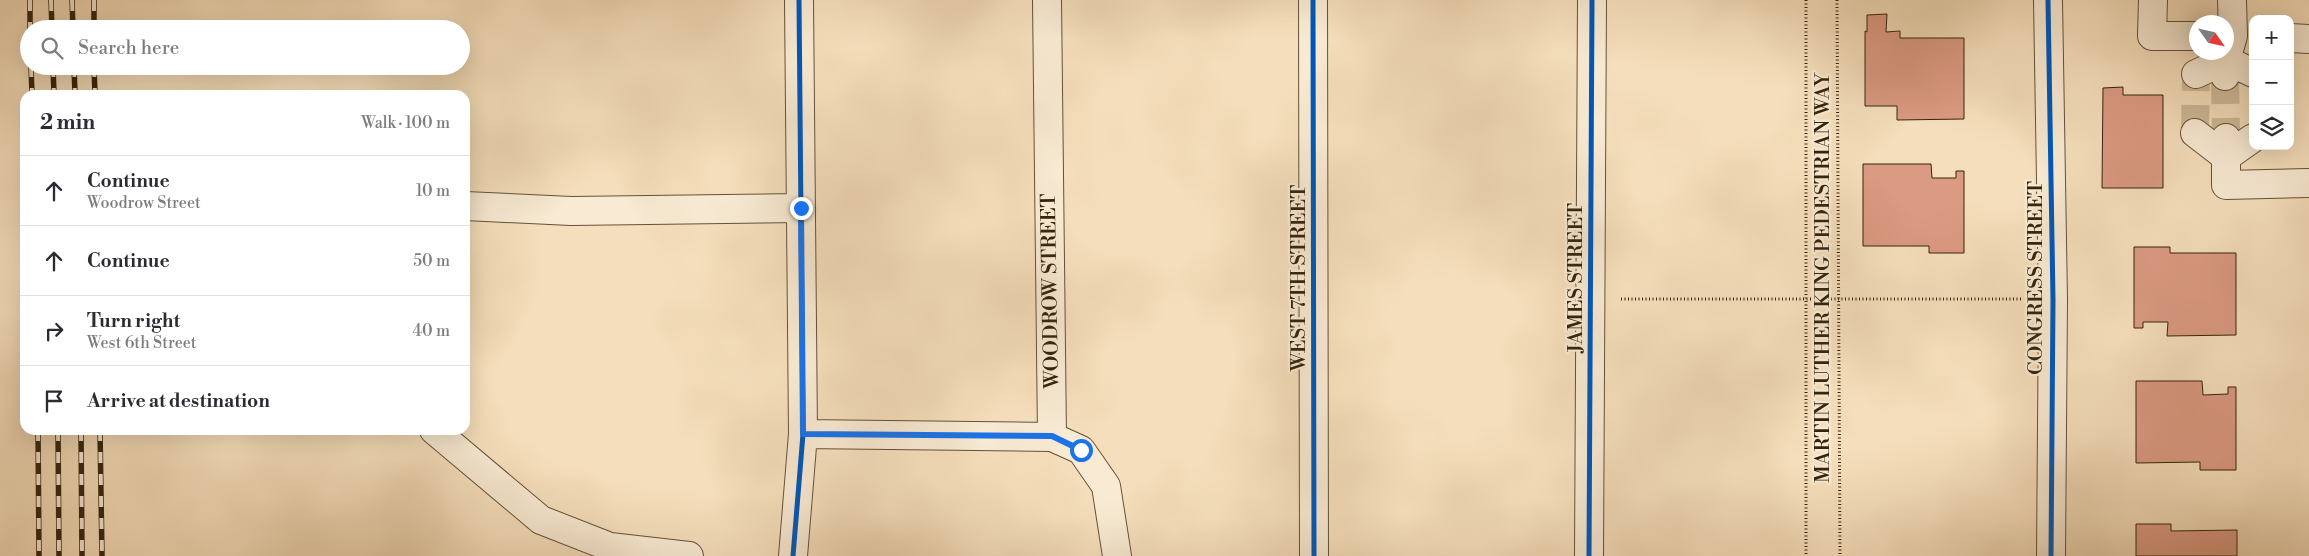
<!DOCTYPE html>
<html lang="en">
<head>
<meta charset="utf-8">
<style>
  body { margin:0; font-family:"Libre Bodoni",serif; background:#f7f7f7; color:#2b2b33 }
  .controls { position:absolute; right:15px; top:15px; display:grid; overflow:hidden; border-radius:10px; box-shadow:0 5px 20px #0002 }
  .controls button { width:45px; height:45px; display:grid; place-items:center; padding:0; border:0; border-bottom:1px solid #e1e1e2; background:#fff; color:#2b2b33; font:25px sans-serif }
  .compass { position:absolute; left:2189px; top:15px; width:45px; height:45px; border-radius:50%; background:#fff; box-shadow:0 5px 20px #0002; rotate:124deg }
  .stop { position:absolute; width:15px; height:15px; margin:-11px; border:4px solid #1a73e8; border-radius:50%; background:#fff }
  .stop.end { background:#1a73e8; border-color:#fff; box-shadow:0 1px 5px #0008 }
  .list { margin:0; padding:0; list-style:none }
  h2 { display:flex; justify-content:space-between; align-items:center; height:65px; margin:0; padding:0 20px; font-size:21px }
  h2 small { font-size:16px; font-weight:400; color:#7c7c81 }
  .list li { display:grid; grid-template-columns:32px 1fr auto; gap:15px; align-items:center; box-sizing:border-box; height:70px; padding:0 20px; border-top:1px solid #e1e1e2 }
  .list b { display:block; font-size:19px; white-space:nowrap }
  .list p { margin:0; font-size:16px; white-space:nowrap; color:#7c7c81 }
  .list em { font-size:16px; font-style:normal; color:#7c7c81 }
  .icon { flex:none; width:28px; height:28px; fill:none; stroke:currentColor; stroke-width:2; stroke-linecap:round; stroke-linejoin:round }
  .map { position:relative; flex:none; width:2309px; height:556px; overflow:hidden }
  .search { position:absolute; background:#fff; box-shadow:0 5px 20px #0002; left:20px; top:20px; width:450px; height:55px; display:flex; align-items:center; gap:12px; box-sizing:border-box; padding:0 18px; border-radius:28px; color:#7c7c81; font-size:19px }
  .panel { position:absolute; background:#fff; box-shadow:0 5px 20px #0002; left:20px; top:90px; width:450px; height:345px; border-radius:15px }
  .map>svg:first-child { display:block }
  .building { fill:#db9a82; stroke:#34240d }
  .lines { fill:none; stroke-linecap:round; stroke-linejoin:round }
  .minor-tunnel { stroke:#ceb998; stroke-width:28; stroke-dasharray:28 14; stroke-linecap:butt }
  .minor-casing { stroke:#645238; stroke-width:30 }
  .path { stroke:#34240d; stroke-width:3; stroke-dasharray:1 2.5; stroke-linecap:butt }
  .minor { stroke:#f8ead3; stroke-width:28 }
  .rail-casing { stroke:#34240d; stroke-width:5.5 }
  .rail { stroke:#f8ead3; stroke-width:4; stroke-dasharray:11; stroke-linecap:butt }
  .cycleway-casing { stroke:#f8ead3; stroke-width:8 }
  .cycleway { stroke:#0057b8; stroke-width:5 }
  .route { stroke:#1a73e8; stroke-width:6 }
  .labels { text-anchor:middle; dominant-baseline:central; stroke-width:4.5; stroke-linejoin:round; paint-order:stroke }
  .street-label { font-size:20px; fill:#34240d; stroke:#f8ead3 }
</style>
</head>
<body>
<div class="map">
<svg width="2309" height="556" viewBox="0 0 2309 556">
  <rect width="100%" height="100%" fill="#f5debb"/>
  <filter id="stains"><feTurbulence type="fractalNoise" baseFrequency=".004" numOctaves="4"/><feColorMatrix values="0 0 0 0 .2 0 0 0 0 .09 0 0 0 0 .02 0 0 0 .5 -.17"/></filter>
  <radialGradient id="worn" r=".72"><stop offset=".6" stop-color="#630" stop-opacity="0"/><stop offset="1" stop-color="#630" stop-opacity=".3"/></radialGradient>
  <path class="building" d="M1887,14L1886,32L1900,31V38H1964V119L1897,120V106H1865V31L1867,32V15Z
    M2123,87V95H2163V188H2102L2103,88Z
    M1863,164H1931L1932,178H1956V171H1964V253H1929V246H1863Z
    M2134,247H2170V253H2236V335L2167,336L2168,322H2143V328H2134Z
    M2136,381H2202L2203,395L2228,394V387H2236V470H2200V462L2136,463Z
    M2136,524H2171V531L2237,530V556H2136Z"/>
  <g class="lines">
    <path class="minor-tunnel" d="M2225,76L2226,134
      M2195,133L2196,74"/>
    <defs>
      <path id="minor" d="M1047,0L1052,437L1081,450L1106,486L1117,556
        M1313,0L1314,556
        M2048,0L2053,300L2051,556
        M2153,0L2152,36H2196
        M2232,0L2233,36L2226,60L2253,73
        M2290,38L2309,39
        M2196,74L2226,60L2225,76
        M2195,133L2226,157V185L2309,183
        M2226,138V157L2253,138
        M465,206L571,211L801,208
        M434,430L541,520L610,547L689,556
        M803,434L1052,437
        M793,556L803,434L799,0
        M1589,556L1592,0"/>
    </defs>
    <use href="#minor" class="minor-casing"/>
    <path class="path" d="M1806,0V556
      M1837,0L1840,556
      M1621,299H2022"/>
    <use href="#minor" class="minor"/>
    <defs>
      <path id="rail" d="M30,0V29
        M51,0L52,29
        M72,0L73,29
        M94,0V29
        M31,66L32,95
        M53,66L54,95
        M74,66L75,95
        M94,66L95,95
        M38,430L39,556
        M58,430L59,556
        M81,430L82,556
        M100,430L102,556"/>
    </defs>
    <use href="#rail" class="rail-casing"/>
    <use href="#rail" class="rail"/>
    <defs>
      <path id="cycleway" d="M1313,0L1314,556
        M2048,0L2053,300L2051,556
        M793,556L803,434L799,0
        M1589,556L1592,0"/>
    </defs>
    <use href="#cycleway" class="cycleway-casing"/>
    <use href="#cycleway" class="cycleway"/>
  </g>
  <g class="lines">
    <path class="route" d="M801,208L803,434L1052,436L1081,450"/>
  </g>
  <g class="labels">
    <g class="street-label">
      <text transform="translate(1299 278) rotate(-90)">WEST 7TH STREET</text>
      <text transform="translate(1576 278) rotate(-90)">JAMES STREET</text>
      <text transform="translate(1823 278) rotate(-90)">MARTIN LUTHER KING PEDESTRIAN WAY</text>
      <text transform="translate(2036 278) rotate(-90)">CONGRESS STREET</text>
      <text transform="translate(1051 291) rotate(-91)">WOODROW STREET</text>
    </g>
  </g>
  <rect width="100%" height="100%" filter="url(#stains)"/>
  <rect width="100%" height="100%" fill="url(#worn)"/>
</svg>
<div class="controls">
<button>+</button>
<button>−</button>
<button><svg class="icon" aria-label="layers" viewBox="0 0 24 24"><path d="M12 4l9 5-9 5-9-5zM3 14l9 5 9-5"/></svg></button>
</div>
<svg class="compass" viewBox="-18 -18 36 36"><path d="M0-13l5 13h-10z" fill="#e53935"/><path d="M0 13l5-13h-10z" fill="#7c7c81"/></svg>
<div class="stop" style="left:1081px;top:450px"></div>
<div class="stop end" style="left:801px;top:208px"></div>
<div class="search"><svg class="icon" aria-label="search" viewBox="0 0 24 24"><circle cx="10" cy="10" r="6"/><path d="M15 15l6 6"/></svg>Search here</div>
<section class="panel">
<h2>2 min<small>Walk · 100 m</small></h2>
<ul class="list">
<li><svg class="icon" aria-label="ahead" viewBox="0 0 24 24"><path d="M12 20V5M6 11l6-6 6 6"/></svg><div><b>Continue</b><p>Woodrow Street</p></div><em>10 m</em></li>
<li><svg class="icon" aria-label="ahead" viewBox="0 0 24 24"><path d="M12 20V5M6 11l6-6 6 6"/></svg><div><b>Continue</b></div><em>50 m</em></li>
<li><svg class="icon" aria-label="right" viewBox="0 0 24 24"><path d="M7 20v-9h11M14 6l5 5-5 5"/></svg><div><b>Turn right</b><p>West 6th Street</p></div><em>40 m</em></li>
<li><svg class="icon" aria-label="arrive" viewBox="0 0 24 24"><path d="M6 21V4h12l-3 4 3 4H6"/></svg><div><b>Arrive at destination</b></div></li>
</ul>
</section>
</div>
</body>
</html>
